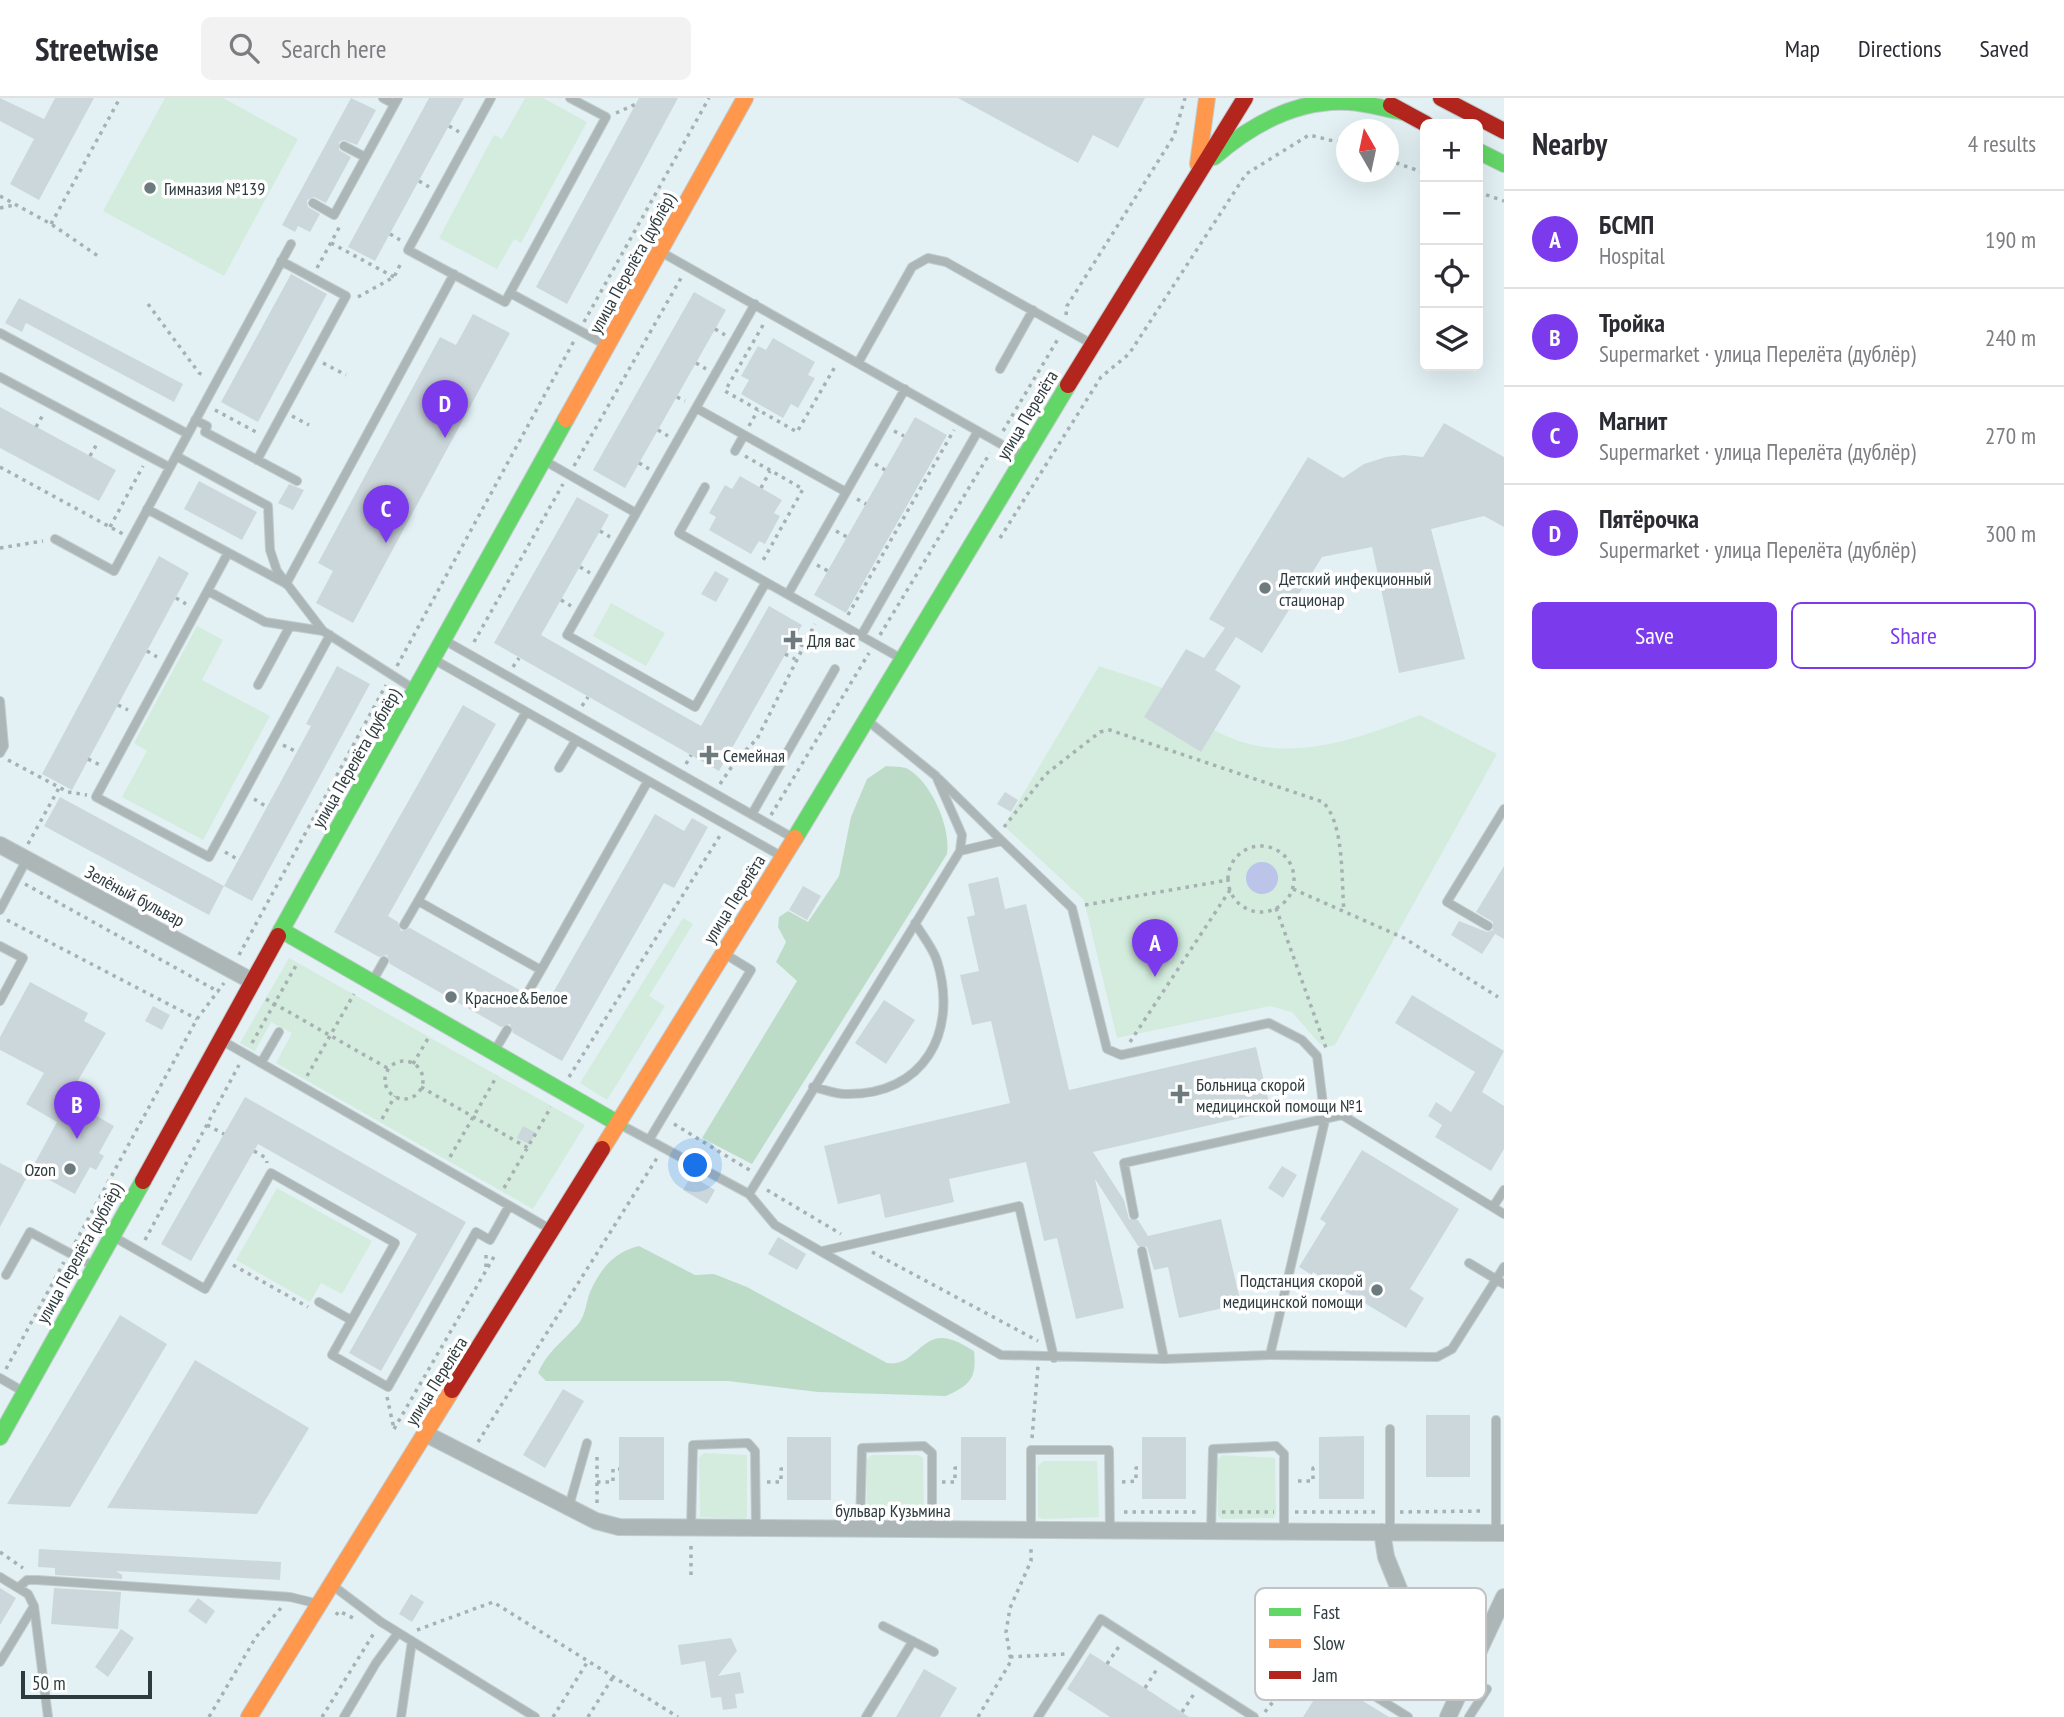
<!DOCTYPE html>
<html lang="en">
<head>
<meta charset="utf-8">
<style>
  body { margin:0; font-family:"PT Sans Narrow",sans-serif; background:#f2f2f3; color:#2b2b33 }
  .controls { position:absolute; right:21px; top:21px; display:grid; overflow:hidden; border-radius:10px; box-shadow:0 7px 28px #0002 }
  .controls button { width:63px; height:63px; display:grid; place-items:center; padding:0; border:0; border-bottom:2px solid #e1e1e2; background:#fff; color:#2b2b33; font:35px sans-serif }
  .compass { position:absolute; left:1336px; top:21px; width:63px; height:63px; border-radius:50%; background:#fff; box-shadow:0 7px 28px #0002; rotate:351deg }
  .scale { position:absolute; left:21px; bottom:18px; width:131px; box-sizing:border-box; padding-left:7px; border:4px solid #2e3b3e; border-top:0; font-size:19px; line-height:24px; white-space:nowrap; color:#2e3b3e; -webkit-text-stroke:5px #fff; paint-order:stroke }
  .you { position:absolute; left:696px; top:1068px; width:24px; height:24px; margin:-18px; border:5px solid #fff; border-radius:50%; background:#1a73e8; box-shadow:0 0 0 10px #1a73e833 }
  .badge { display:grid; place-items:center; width:46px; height:46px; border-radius:50%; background:#7c3aed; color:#fff; font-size:23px; font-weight:700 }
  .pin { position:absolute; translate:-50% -58px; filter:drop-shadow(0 2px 4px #0008) }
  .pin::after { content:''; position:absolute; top:37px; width:24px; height:21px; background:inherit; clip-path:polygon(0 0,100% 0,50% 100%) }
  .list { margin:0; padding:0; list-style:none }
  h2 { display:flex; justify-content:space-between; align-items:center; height:91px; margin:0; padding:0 28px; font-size:30px }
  h2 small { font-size:23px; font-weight:400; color:#7c7c81 }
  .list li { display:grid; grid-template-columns:46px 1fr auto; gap:21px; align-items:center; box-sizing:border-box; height:98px; padding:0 28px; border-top:2px solid #e1e1e2 }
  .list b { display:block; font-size:26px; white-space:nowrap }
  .list p { margin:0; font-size:23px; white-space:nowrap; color:#7c7c81 }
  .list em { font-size:23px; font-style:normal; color:#7c7c81 }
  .actions { display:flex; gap:14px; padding:21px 28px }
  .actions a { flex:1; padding:16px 0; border:2px solid #7c3aed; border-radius:10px; text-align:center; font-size:24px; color:#7c3aed }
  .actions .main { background:#7c3aed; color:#fff }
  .icon { flex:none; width:38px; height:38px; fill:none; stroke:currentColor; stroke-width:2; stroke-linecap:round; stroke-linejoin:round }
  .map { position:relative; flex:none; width:1504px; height:1619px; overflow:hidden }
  header { display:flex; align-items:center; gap:42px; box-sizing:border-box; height:98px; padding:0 35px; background:#fff; border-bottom:2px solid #e1e1e2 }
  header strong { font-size:33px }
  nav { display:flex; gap:38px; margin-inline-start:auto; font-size:24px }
  .search { width:490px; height:63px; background:#f2f2f3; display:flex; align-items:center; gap:18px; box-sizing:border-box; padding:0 24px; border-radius:10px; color:#7c7c81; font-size:26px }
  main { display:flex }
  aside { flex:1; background:#fff }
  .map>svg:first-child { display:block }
  .green { fill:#d3ecdd }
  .forest { fill:#bddcc8 }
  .water { fill:#bcc4e9 }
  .building { fill:#ccd7dc }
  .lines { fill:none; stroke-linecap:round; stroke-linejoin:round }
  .lane-casing { stroke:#c0ccce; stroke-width:10 }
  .street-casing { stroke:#c0ccce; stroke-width:18 }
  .fast-casing { stroke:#c0ccce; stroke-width:18 }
  .slow-casing { stroke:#c0ccce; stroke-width:18 }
  .jam-casing { stroke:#c0ccce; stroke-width:18 }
  .path { stroke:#a7b1b2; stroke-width:3.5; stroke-dasharray:3.5 5; stroke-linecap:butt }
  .lane { stroke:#acb6b6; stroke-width:8 }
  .street { stroke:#acb6b6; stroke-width:16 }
  .fast { stroke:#63d668; stroke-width:16 }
  .slow { stroke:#ff974d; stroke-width:16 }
  .jam { stroke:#b3261e; stroke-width:16 }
  .poi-dot { fill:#6d7b7e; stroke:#fff; stroke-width:2.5 }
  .labels { text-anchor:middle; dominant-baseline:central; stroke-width:7; stroke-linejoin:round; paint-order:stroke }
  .poi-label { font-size:18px; fill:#2e3b3e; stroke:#fff; text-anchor:start }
  .street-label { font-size:18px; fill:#2e3b3e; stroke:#fff }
  .key { fill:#fff; stroke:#c0c4c5; stroke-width:2 }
  .key-label { font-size:19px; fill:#2e3b3e }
</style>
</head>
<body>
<header>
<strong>Streetwise</strong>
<div class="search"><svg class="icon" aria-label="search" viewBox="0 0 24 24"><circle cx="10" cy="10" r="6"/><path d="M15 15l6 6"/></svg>Search here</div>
<nav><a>Map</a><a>Directions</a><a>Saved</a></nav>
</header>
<main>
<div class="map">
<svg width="1504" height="1619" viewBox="0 0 1504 1619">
  <rect width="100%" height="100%" fill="#e3f1f4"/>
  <path class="green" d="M165,0H223L298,41L224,178L103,113Z
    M525,0H543L587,24L521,145L514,141L497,171L439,140L494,37L502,41Z
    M611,505L665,535L646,568L593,538Z
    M197,528L223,542L202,582L270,618L203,742L122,699L147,653L134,645Z
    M1099,568C1118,575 1170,589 1183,602C1193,610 1198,623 1209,629C1278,671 1351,643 1420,617L1497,656L1335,947L1326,949L1319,945L1292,914L1270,908L1117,940L1084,802L1004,728Z
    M683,820L693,826L649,898L665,908L607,1002L580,985Z
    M289,860L585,1027L533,1111L276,965L292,935L271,924L255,953L240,945Z
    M277,1090L372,1143L342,1196L321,1185L310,1204L236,1162Z
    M704,1355L747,1357V1417L745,1421L700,1419L699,1360Z
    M872,1357H918L923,1360L924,1416L921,1421L867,1419L866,1362Z
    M1222,1357L1275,1360L1276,1416L1274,1420L1222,1421L1218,1418L1217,1363Z
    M1043,1363H1097L1099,1419L1043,1421L1038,1419V1368Z"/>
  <path class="forest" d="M886,668C892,669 903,668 908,671C932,685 951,730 947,756L752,1066L702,1040L797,883L776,864L786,844L778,829L779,819L788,813L808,824L839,778L851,719L867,681Z
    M639,1148L695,1177L714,1176L747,1189L887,1265C914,1270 921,1234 949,1241C958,1243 967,1249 974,1253C977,1280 970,1287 946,1298L818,1294L728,1283H546L538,1275C549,1251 563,1244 579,1225C586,1216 586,1204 590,1194C601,1170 614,1154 639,1148Z"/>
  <path class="water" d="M1246 780a16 16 0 1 1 32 0a16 16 0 1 1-32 0Z"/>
  <path class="building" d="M0,0L44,21L55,0H94L39,102L10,86L34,41L0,23Z
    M351,0L376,12L357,47L344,42L339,44V52L351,59L326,105L314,99L307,102L308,109L320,116L310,134L298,128L295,134L282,127Z
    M429,0H464L375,163L348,149Z
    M639,0H678L567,206L536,189Z
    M958,0H1145L1118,50L1093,37L1078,65Z
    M291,176L327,196L258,324L221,304Z
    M694,194L726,212L625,390L593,372Z
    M19,200L183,286L174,304L26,225L22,234L5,225Z
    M473,216L510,235L353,525L316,505L333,473L318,465L440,239L456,247Z
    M773,240L815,264L808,277L815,280L798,310L791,306L783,320L741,296L749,282L741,278L758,248L766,252Z
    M0,309L116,372L99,403L0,350Z
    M915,319L947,337L846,515L814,497Z
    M1444,325L1504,359V429L1484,418L1431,431L1465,561L1399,575L1372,449L1322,459L1262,555L1236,539L1215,572L1241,588L1201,654L1144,619L1186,551L1204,560L1225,530L1209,521L1308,359L1343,380L1364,366L1386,359L1404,357L1423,359Z
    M740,378L782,402L774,415L780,418L765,446L759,443L751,456L709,432L716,419L709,415L725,387L732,391Z
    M199,383L257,414L242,442L184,411Z
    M289,386L304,392L293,412L278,405Z
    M577,399L609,417L541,537L701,628L769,508L802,527L719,673L494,545Z
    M159,458L189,475L72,692L42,676Z
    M715,473L729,481L716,504L701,496Z
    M337,568L370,586L252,803L224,788L311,628L306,626Z
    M463,607L496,626L388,818L398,824L401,833L410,830L521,893L524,902L532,900L546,907L655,716L684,733L692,720L708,729L674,790L664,785L562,963L513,935L510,926L501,929L390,866L387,857L379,859L334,834Z
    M1005,694L1018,702L1011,714L997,706Z
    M60,699L224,788L209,817L44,728Z
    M1504,768V841L1495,836L1482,856L1451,837L1459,823L1487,834L1493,832V824L1476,814Z
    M998,779L1005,811L1026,806L1069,992L1256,949L1271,1013L1093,1054L1124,1102L1129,1121L1138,1122L1148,1138L1221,1121L1241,1206L1179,1220L1168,1169L1154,1172L1147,1149L1138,1148L1095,1081L1124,1210L1076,1221L1057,1140L1044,1143L1026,1064L949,1081L954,1104L885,1120L880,1096L838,1106L824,1048L1010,1005L991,923L972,927L960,877L979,873L967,819L975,817L968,786Z
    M803,788L821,798L807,822L789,812Z
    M30,884L88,915L84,923L106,935L67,1001L114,1028L99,1055L104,1058L96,1072L90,1069L75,1096L31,1072L57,1024L26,1006L44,975L0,952V939Z
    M1412,897L1504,953L1482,994L1504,1008V1051L1491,1073L1435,1039L1442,1027L1428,1018L1436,1004L1451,1014L1475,974L1395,925Z
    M884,902L915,922L886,966L855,945Z
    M153,908L170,917L162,932L145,923Z
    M245,999L466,1124L381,1273L349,1255L417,1136L258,1046L191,1163L161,1146Z
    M523,1028L536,1035L529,1046L517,1040Z
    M1362,1052L1459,1111L1410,1191L1424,1200L1406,1230L1313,1174L1312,1177L1299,1169L1326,1125L1320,1121Z
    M0,1065L27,1079L0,1129Z
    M1282,1068L1297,1077L1283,1100L1268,1090Z
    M691,1078L715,1092L707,1106L683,1092Z
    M778,1139L806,1156L797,1172L768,1156Z
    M120,1217L167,1246L91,1374L70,1409L7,1406Z
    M195,1262L309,1330L257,1416L107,1410Z
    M563,1291L584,1303L545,1370L523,1357Z
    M1426,1317H1470V1379H1426Z
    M1364,1338V1401H1319V1339Z
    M619,1339H664V1402H619Z
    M787,1339H831V1402H787Z
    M961,1339H1006V1402H961Z
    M1142,1339H1186V1401H1142Z
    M39,1451L281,1464L280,1482L116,1473L122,1477V1481L55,1477V1470L38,1469Z
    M0,1490L16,1500L0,1527Z
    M54,1490L121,1494L118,1531L51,1526Z
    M411,1496L424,1504L412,1524L399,1516Z
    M198,1500L215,1513L206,1526L188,1513Z
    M121,1531L134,1540L108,1579L95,1569Z
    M731,1540L737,1553L718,1578L740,1574L744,1595L735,1596L737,1610L723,1612L721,1599L711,1600L705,1563L681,1567L678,1547Z
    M1090,1555L1145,1590L1189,1619H1110L1067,1591Z
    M924,1571L957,1590L940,1619H896Z
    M1327,1581L1389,1619H1303Z"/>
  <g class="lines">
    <defs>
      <path id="lane" d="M383,0L394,6
        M491,0L408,152L505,204L606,19L570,0
        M344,48L365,59
        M313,105L334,117L398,0
        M661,154L1022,358
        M510,195L606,247
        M755,206L567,537L695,609L766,484
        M0,235L188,336L114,473L55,441
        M858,265L912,169L928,160L946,164L1092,246
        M1000,271L1033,212
        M0,279L169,369
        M696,310L846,394
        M195,322L207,328L205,334L297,383
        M188,336L291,146
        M735,353L744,337
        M176,358L268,408L270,452L277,473L323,533
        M257,362L346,198L281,163
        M545,363L636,415
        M705,389L679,435L902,561
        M147,411L283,484
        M228,455L96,699L209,759L330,537
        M286,486L454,176
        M208,493L265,524L323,533L414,591
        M788,496L905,291
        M861,538L978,333
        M444,542L795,741
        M433,561L781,758
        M258,587L290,528
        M0,603L4,648L0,655
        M526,614L418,803L541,872L648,683
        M559,670L576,642
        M939,681L1002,743
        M752,716L835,571
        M960,753L1002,743L1072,810L1107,951L1121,957L1269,925L1302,942L1317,958L1325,1022L1270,1257
        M0,812L27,761
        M404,827L418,803
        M1488,828L1447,804L1504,711
        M0,848L23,860L0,903
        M372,884L384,863
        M527,896L541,872
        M221,942L550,1131
        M495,952L507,932
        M261,965L279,934
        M813,989C823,991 835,996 845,996C924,998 959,934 937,863C933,850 922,837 915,825
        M621,1027L649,1042L751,872L725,856
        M649,1042L749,1096L775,1127L1001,1257L1164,1261L1270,1257L1437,1259L1452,1251L1504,1169
        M749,1096L960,753L962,737L936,678L868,623
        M1493,1109L1504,1092
        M1134,1117L1124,1065L1342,1017L1504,1116
        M114,1139L205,1191L271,1075L395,1145L332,1257L388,1289L476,1134L490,1142L509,1108
        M822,1153L1019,1108L1054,1260
        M1142,1153L1164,1261
        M1469,1165L1504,1186
        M6,1177L30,1134L94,1168
        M319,1204L351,1222
        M0,1280L24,1294
        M1496,1322V1435
        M1390,1331V1434
        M569,1408L587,1345
        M691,1430L693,1347L748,1345L755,1353L756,1430
        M860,1431L862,1350L924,1348L932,1355V1432
        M1031,1432V1352H1109L1110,1433
        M1211,1433L1213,1351L1276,1348L1284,1356V1434
        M0,1479L28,1496L34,1508L48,1619
        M332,1487L381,1524L535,1619
        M18,1490L27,1482H37L290,1499L319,1506
        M883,1528L934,1554
        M0,1564L34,1508
        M1341,1577L1408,1619
        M1375,1590L1414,1528
        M344,1619L376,1565L398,1535
        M401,1619L412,1543
        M866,1619L913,1543
        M1038,1619L1101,1521L1254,1619
        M1469,1619L1487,1591"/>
      <path id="street" d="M0,747L252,883
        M426,1336L596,1423L619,1429L1504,1435
        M1382,1434L1386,1459L1414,1528L1466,1580
        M1448,1619L1504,1499"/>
      <path id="fast" d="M1478,53L1504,66
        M1214,59C1252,26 1297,1 1349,4C1367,5 1385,11 1403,14
        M795,740L1068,287
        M281,832L619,1026
        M278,838L566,321
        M0,1339L143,1083"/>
      <path id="slow" d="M1198,66L1207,0
        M566,321L745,0
        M602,1051L795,740
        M249,1619L452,1292"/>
      <path id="jam" d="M1441,0L1504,33
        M1391,7L1426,26
        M1068,287L1245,0
        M143,1083L278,838
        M452,1292L602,1051"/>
    </defs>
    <use href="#lane" class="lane-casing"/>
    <use href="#street" class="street-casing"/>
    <use href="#fast" class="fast-casing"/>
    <use href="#slow" class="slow-casing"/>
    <use href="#jam" class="jam-casing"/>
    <path class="path" d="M616,15L636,6
      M449,28L459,34
      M1388,62L1425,75
      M419,83L429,89
      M1478,94L1504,103
      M0,98L51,126L98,158
      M0,110L15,107
      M51,126L120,0
      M390,136L400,142
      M331,145L394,179
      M317,170L340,128
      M358,199L394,179L402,163
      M148,206L199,275L205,278
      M1066,217L1067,208L1174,38L1185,0
      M584,224L709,0
      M763,227L725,293L797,334L836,267
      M715,231L725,237
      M323,265L346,277
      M696,265L706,271
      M677,299L685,303
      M215,312L258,335
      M292,318L309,327
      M749,328L758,312
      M36,329L44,315
      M658,332L668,338
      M894,333L904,338
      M1003,333L1058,241
      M90,358L98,344
      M745,358L803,391L761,466
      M639,365L649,371
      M875,366L885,372
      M574,368L681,180
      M0,369L123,436
      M761,390L770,373
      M857,401L866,406
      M110,429L143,368
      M600,433L610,439
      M836,433L847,439
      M1000,440L1101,279L1129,256L1246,76L1309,37L1346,46
      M0,450L43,443
      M817,467L828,473
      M580,469L590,475
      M176,500L186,506
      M561,502L571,508
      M848,517L954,332
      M880,537L990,355
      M793,542L803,548
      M474,544L563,386
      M147,553L157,559
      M785,556L795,561
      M397,568L574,243
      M513,569L519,560
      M118,607L128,612
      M582,608L588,599
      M283,647L297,654
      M88,661L102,668
      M8,662L68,694L87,697
      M686,666L691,657
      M720,686L737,661L757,641L815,526
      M254,701L267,709
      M771,717L869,555
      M1004,729L1046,676L1100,634L1110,632L1323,704C1345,727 1341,782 1344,813
      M28,746L59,690
      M1228 781a33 33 0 1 1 66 0a33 33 0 1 1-66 0Z
      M225,754L239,762
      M25,786L219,894
      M1293,791L1404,840L1498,899
      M1085,807L1228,782
      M1276,810L1326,950
      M7,822L197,921
      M239,857L386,587
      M266,901L389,971
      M1130,944L1230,792
      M252,945L298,864
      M385 982a19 19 0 1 1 38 0a19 19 0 1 1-38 0Z
      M413,966L430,937
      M307,978L354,896
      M569,979L721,736
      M421,989L528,1050
      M382,1021L395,998
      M674,1026L751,1073
      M207,1027L224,1036
      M254,1053L266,1060L267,1065
      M450,1059L497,978
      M504,1090L551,1009
      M767,1092L841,1136
      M145,1142L239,967
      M75,1145L197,921L224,885
      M872,1154L1038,1243
      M233,1167L308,1209
      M486,1169V1152
      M6,1271L64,1164
      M387,1299L394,1331
      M394,1331L495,1157
      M1032,1340L1038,1268
      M478,1344L657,1060
      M1298,1383H1313V1370H1319
      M597,1384H613V1371H619
      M767,1384H781V1371H787
      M942,1384H955V1370H961
      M1122,1384L1136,1383V1370H1142
      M597,1405V1357
      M1124,1414H1200
      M1222,1414H1274
      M1295,1414H1379
      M1400,1414L1484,1413
      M0,1454L23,1470
      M691,1477V1444
      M336,1517L339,1513L353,1520
      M417,1532L493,1504L678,1619
      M1010,1559L1065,1556
      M1107,1566L1120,1547
      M1145,1590L1157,1571
      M1182,1614L1194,1596
      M1265,1614C1278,1594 1307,1578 1332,1576
      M209,1619L256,1539L281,1510
      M322,1619L374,1535
      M553,1619L588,1563
      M588,1619L613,1579
      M978,1619L1011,1563L1006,1534L1010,1510L1031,1463V1448"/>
    <use href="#lane" class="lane"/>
    <use href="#street" class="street"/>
    <use href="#fast" class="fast"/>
    <use href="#slow" class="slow"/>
    <use href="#jam" class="jam"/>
  </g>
  <g class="poi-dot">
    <circle cx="150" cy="90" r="7"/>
    <circle cx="1265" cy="490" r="7"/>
    <path d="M789.5 531.5h7v7h7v7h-7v7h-7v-7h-7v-7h7z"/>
    <path d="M705.5 646.5h7v7h7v7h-7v7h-7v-7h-7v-7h7z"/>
    <circle cx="451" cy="899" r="7"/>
    <path d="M1176.5 985.5h7v7h7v7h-7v7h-7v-7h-7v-7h7z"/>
    <circle cx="70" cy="1071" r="7"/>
    <circle cx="1377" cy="1192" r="7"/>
  </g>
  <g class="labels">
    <g class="poi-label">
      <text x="164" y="90">Гимназия №139</text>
      <text x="1279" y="480">Детский инфекционный<tspan x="1279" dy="21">стационар</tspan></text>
      <text x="807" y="542">Для вас</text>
      <text x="723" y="657">Семейная</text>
      <text x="465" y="899">Красное&amp;Белое</text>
      <text x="1196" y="986">Больница скорой<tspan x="1196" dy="21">медицинской помощи №1</tspan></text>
      <text x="56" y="1071" text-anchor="end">Ozon</text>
      <text x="1363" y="1182" text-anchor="end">Подстанция скорой<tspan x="1363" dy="21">медицинской помощи</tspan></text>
    </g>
    <g class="street-label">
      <text transform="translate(632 165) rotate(-61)">улица Перелёта (дублёр)</text>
      <text transform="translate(1027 317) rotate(-59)">улица Перелёта</text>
      <text transform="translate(356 660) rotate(-60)">улица Перелёта (дублёр)</text>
      <text transform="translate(135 798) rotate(28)">Зелёный бульвар</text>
      <text transform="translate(734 801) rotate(-58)">улица Перелёта</text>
      <text transform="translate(79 1155) rotate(-61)">улица Перелёта (дублёр)</text>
      <text transform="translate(436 1283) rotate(-58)">улица Перелёта</text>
      <text x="893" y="1412">бульвар Кузьмина</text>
    </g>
  </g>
  <rect x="1255" y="1490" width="231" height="112" rx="10" class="key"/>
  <rect x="1269" y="1510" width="32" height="8" fill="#63d668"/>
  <rect x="1269" y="1541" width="32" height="9" fill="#ff974d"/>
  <rect x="1269" y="1573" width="32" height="8" fill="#b3261e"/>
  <g class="key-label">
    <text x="1313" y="1521">Fast</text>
    <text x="1313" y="1552">Slow</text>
    <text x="1313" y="1584">Jam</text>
  </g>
</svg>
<div class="controls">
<button>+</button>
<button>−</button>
<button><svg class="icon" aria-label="locate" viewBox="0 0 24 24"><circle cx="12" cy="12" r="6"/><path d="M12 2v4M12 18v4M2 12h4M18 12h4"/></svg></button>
<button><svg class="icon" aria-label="layers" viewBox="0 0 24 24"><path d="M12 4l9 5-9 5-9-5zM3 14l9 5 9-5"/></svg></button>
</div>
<svg class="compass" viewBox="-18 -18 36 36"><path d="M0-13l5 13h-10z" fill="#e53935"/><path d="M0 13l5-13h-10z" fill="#7c7c81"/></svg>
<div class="scale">50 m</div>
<div class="you"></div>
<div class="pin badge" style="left:1155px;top:879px">A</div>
<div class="pin badge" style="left:77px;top:1041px">B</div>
<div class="pin badge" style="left:386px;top:445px">C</div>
<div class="pin badge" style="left:445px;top:340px">D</div>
</div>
<aside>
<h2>Nearby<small>4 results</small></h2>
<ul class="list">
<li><span class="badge">A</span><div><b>БСМП</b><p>Hospital</p></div><em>190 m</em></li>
<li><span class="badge">B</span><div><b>Тройка</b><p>Supermarket · улица Перелёта (дублёр)</p></div><em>240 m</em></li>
<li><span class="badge">C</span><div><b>Магнит</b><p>Supermarket · улица Перелёта (дублёр)</p></div><em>270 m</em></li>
<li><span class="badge">D</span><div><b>Пятёрочка</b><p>Supermarket · улица Перелёта (дублёр)</p></div><em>300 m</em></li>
</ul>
<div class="actions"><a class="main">Save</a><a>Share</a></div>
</aside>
</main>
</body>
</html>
